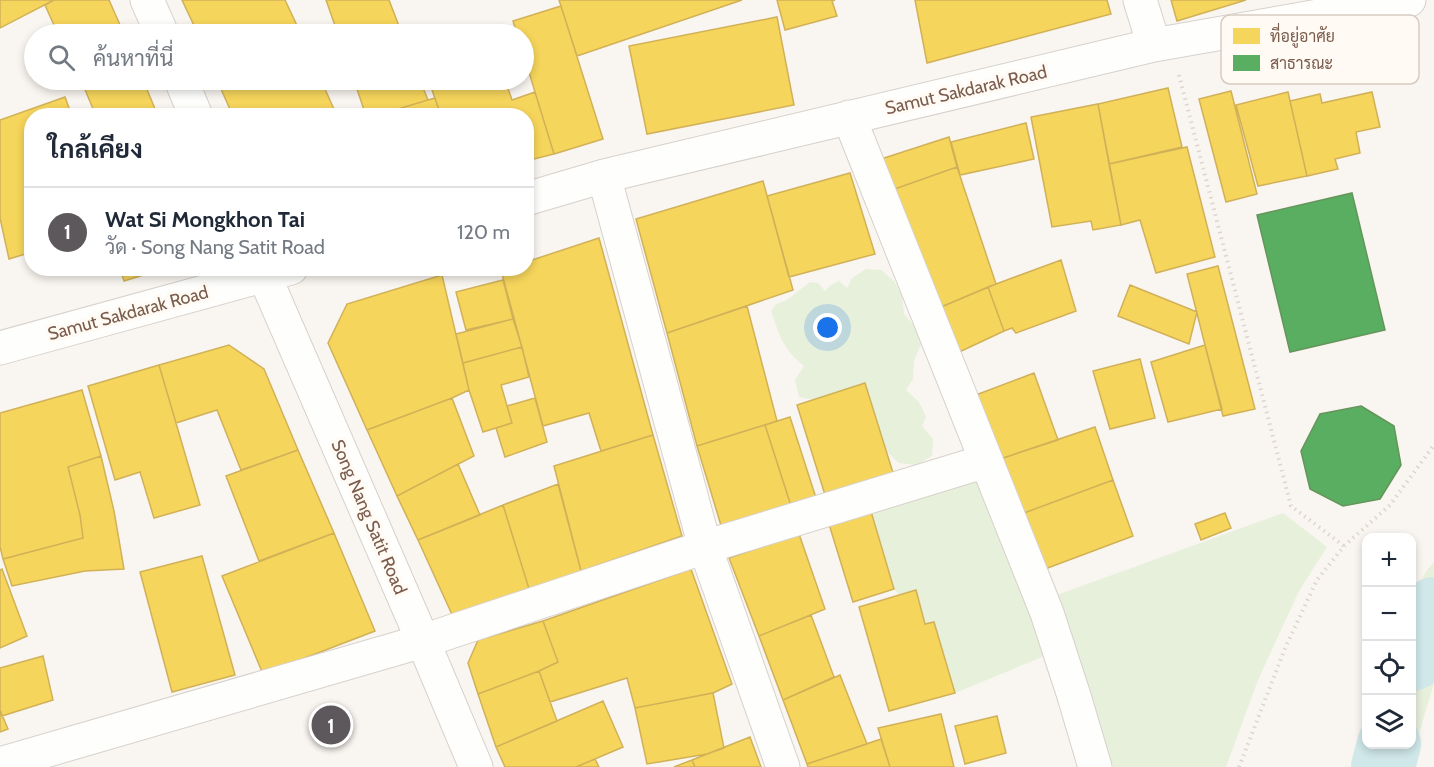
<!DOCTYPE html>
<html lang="th">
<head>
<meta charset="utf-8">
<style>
  body { margin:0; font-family:Cabin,Sarabun,sans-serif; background:#f6f6f7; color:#1f2937 }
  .controls { position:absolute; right:18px; bottom:18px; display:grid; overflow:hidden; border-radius:12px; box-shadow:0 3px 9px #0003 }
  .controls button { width:54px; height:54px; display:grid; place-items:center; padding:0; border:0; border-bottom:2px solid #e0e1e3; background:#fff; color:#1f2937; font:30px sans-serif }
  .you { position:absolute; left:828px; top:328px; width:21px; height:21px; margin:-15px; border:4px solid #fff; border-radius:50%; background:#1a73e8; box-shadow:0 0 0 9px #1a73e833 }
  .badge { display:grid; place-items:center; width:39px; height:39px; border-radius:50%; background:#5c585b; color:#fff; font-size:20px; font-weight:700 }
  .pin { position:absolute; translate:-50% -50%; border:3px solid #fff; box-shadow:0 2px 6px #0006 }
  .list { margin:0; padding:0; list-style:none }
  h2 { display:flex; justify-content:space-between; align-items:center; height:78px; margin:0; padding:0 24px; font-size:26px }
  h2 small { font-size:20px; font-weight:400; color:#747a83 }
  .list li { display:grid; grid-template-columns:39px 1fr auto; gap:18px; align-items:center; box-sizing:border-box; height:90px; padding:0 24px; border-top:2px solid #e0e1e3 }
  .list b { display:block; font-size:22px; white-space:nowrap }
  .list p { margin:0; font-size:20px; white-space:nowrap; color:#747a83 }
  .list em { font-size:20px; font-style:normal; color:#747a83 }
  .icon { flex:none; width:33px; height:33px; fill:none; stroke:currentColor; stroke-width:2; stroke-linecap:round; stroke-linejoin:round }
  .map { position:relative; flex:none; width:1434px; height:767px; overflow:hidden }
  .search { position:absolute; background:#fff; box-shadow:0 3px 9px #0003; left:24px; top:24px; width:510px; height:66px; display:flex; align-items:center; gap:15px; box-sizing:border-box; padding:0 21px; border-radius:33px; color:#747a83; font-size:22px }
  .panel { position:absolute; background:#fff; box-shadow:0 3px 9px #0003; left:24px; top:108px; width:510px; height:168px; border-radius:24px }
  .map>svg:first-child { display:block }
  .green { fill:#e7f0db }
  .homes { fill:#f6d55c; stroke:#d1b158; stroke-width:1.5 }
  .public { fill:#5aae61; stroke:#64955b; stroke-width:1.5 }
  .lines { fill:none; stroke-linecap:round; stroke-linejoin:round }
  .river { stroke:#d0e8ea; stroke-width:64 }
  .minor-casing { stroke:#d7d1cb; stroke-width:35 }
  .path { stroke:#dcd5d0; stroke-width:4; stroke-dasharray:1.5 4.5; stroke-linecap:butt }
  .minor { stroke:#fefefd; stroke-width:33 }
  .labels { text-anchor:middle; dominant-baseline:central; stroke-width:6; stroke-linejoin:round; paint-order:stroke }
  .street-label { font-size:18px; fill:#7a5c4d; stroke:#fffaf3 }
  .key { fill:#fffaf3; stroke:#d7cbc1; stroke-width:1.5 }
  .key-label { font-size:16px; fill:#7a5c4d }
</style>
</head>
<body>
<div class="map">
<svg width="1434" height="767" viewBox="0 0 1434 767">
  <rect width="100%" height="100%" fill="#f9f5f0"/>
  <path class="green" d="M866,269L881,270L894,281L902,295L904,314L916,328L921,344L914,361L913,379L906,390L919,402L926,417L922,426L933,439L932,456L916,465L899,463L887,452L865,383L814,400L799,397L795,380L804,366C782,348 780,336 771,311L776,304L787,300L810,282L818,283L825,291L831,285L839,281L847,288L852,278Z
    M979,476L1047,655L955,693L934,622L925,624L916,591L899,595L894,589L870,508Z
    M1283,513L1327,547L1299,591L1258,680L1226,767H1113L1088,686L1057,595Z
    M1434,562V683L1409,767H1356L1366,733V744H1412V600L1425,573Z"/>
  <path class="homes" d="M0,0H54L0,28Z
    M54,0H109L124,34H58L45,5Z
    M182,0H285L301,34H198Z
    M326,0H389L402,34H338Z
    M559,0H742L577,56Z
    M777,0H835L832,1L837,16L785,30Z
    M915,0H1107L1111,14L927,63Z
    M1171,0H1246L1177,21Z
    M561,6L603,139L554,154L524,56V34H517L513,21Z
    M777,17L794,105L647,134L629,46Z
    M81,80H143L158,116H96Z
    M217,80H321L337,116H233Z
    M354,80H420L428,100L375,116H366Z
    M463,80H505L512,100L535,92L554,154L526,161V116H441L432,90Z
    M1168,88L1182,147L1109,164L1098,104Z
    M1231,91L1257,194L1226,202L1199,99Z
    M1288,92L1307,176L1258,186L1236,105Z
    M1372,92L1380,127L1356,132L1360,153L1335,159L1338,169L1307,176L1290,101L1320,94L1322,103Z
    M65,97L72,116H32V252L9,259L0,218V120Z
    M435,98L441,116H375L428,100Z
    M1098,104L1121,225L1093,230L1091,221L1052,227L1031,117Z
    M1026,123L1034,159L960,175L951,142Z
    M949,137L957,167L889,191L878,160Z
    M1187,147L1215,257L1156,273L1140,220L1121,225L1109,164Z
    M957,167L996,284L934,310L889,191Z
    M850,173L875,254L789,277L767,196Z
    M763,181L793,290L667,333L636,219Z
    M599,238L653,435L601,451L589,413L543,426L501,270L505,268H526V262Z
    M1061,260L1076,311L1016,333L1012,328L1004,331L988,287Z
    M1218,266L1255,409L1223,416L1187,274Z
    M120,268H166L124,281Z
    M442,275L469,390L452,398L367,430L328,343L347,304Z
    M503,280L513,319L466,330L456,292Z
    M1130,285L1197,312L1189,344L1118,316Z
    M988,287L1004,331L953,355L934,310Z
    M747,306L777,421L697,446L667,333Z
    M513,319L522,347L463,363L456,334Z
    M229,345L264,369L298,450L241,470L217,410L176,423L159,365Z
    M1205,345L1222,409L1168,422L1151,362Z
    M522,347L529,377L501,385L512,423L483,432L469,390L463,363Z
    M1140,359L1155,418L1110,429L1093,371Z
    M159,365L200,505L154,518L140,472L115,480L88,386Z
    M1034,373L1058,440L1003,458L976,395Z
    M865,383L894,476L826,498L797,405Z
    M82,390L101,456L68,467L80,515L83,538L3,559L0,547V413Z
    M452,398L474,456L397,496L367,430Z
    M535,398L547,442L505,457L496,428L512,423L507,406Z
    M790,417L817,501L792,509L765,425Z
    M765,425L792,509L723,532L697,446Z
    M1095,427L1113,480L1024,513L1003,458Z
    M653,435L682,536L581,571L554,466Z
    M298,450L334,533L259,561L226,476Z
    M101,456L114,511L124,569L85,571L12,586L3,559L83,538L80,515L68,467Z
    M458,464L480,515L418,540L397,496Z
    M1113,480L1133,536L1045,569L1024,513Z
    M558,484L581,571L530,592L503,505Z
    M503,505L530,592L455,621L418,540Z
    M870,508L894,589L853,602L828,521Z
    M1225,513L1231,528L1201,540L1195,524Z
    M334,533L375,631L263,674L222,576Z
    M799,534L825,609L759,636L729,558Z
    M202,556L235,675L172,692L140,572Z
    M2,569L27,636L0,648V570Z
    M691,569L732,684L713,693L635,708L627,678L550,702L539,671L558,662L543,621Z
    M916,590L925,624L934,622L955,693L889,711L859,607Z
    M811,615L834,677L783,700L759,636Z
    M543,621L558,662L539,671L478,694L468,663L478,640Z
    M43,656L53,700L2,716L0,710V668Z
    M539,671L557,721L496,747L478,694Z
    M840,675L867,744L807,764L783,700Z
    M713,693L724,748L707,754L647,764L635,708Z
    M603,701L623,747L576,767H505L496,747Z
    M0,710L8,729L0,732Z
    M941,714L954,767H890L878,728Z
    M997,716L1006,753L965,764L955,726Z
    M750,737L761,767H695L692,760Z
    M881,739L890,767H808L807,764Z
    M595,759L599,767H576Z
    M692,760L695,767H674Z"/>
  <path class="public" d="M1352,193L1385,330L1290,352L1257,215Z
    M1361,406L1394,426L1401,465L1380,499L1343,506L1310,489L1301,451L1320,414Z"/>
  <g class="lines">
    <path class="river" d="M1412,659L1415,645L1434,609
      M1383,767L1389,744"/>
    <defs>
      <path id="minor" d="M147,0L162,34
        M1140,0L1154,45
        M181,80L196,116
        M849,117L1047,613L1074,696L1095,767
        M604,176L705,547L783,767
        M526,199L604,176L1154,45L1409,0
        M261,268L423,641L476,767
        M0,348L291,268
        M0,764L423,641L705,547L986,461"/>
    </defs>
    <use href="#minor" class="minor-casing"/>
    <path class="path" d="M1179,75L1291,506L1344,546
      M1239,767L1286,646L1317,580L1344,546L1390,505L1434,445"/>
    <use href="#minor" class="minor"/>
  </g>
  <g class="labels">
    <g class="street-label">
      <text transform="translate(966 90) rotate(-13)">Samut Sakdarak Road</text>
      <text transform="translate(128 313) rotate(-15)">Samut Sakdarak Road</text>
      <text transform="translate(369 517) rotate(67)">Song Nang Satit Road</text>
    </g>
  </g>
  <rect x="1221" y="15" width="198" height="69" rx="9" class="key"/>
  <rect x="1233" y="28" width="27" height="16" fill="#f6d55c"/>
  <rect x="1233" y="55" width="27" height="16" fill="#5aae61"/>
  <g class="key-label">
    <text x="1270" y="42">ที่อยู่อาศัย</text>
    <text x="1270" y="69">สาธารณะ</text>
  </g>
</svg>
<div class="controls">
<button>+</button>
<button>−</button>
<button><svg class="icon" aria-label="locate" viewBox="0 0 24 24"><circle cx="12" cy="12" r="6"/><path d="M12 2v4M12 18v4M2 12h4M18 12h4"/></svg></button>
<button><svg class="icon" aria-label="layers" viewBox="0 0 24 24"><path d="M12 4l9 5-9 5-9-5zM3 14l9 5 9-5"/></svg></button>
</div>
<div class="you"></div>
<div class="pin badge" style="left:331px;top:725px">1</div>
<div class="search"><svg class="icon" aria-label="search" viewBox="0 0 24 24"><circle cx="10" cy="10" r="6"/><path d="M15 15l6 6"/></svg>ค้นหาที่นี่</div>
<section class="panel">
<h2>ใกล้เคียง<small></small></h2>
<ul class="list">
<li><span class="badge">1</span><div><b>Wat Si Mongkhon Tai</b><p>วัด · Song Nang Satit Road</p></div><em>120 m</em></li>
</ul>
</section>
</div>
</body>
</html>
